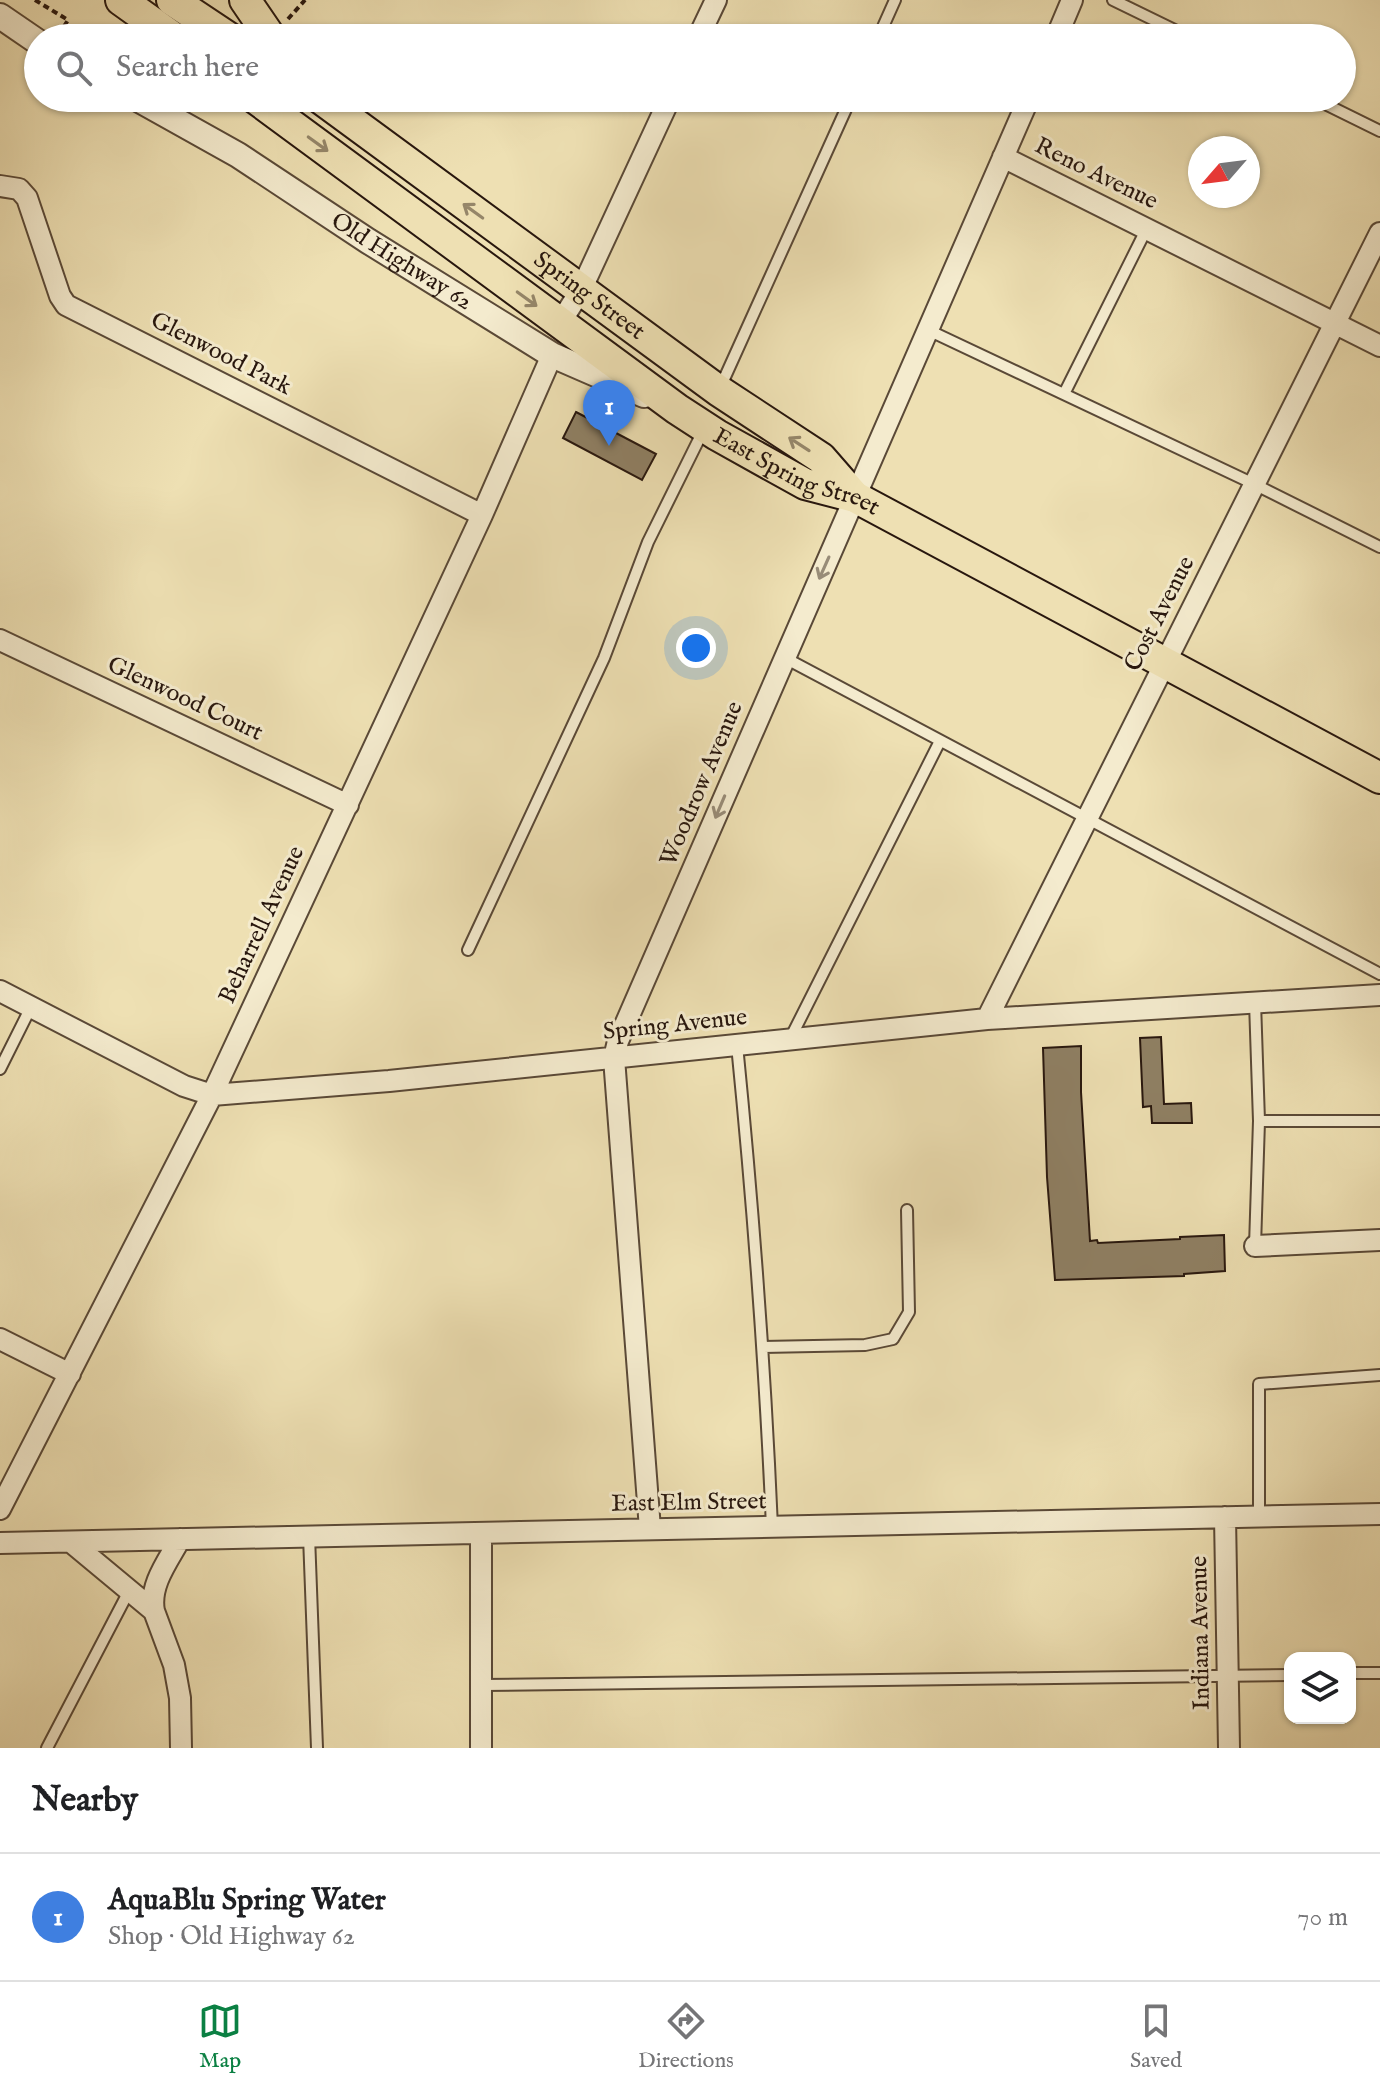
<!DOCTYPE html>
<html lang="en">
<head>
<meta charset="utf-8">
<style>
  body { margin:0; font-family:"IM FELL English",serif; background:#f2f2f2; color:#202124 }
  .controls { position:absolute; right:24px; bottom:24px; display:grid; overflow:hidden; border-radius:16px; box-shadow:0 2px 6px #0004 }
  .controls button { width:72px; height:72px; display:grid; place-items:center; padding:0; border:0; border-bottom:2px solid #e0e0e0; background:#fff; color:#202124; font:40px sans-serif }
  .compass { position:absolute; left:1188px; top:136px; width:72px; height:72px; border-radius:50%; background:#fff; box-shadow:0 2px 6px #0004; rotate:242deg }
  .you { position:absolute; left:696px; top:648px; width:28px; height:28px; margin:-20px; border:6px solid #fff; border-radius:50%; background:#1a73e8; box-shadow:0 0 0 12px #1a73e833 }
  .badge { display:grid; place-items:center; width:52px; height:52px; border-radius:50%; background:#0b8043; color:#fff; font-size:26px; font-weight:700 }
  .pin { position:absolute; translate:-50% -66px; filter:drop-shadow(0 2px 4px #0008) }
  .pin::after { content:''; position:absolute; top:42px; width:28px; height:24px; background:inherit; clip-path:polygon(0 0,100% 0,50% 100%) }
  .list { margin:0; padding:0; list-style:none }
  h2 { display:flex; justify-content:space-between; align-items:center; height:104px; margin:0; padding:0 32px; font-size:34px }
  h2 small { font-size:26px; font-weight:400; color:#757577 }
  .list li { display:grid; grid-template-columns:52px 1fr auto; gap:24px; align-items:center; box-sizing:border-box; height:128px; padding:0 32px; border-top:2px solid #e0e0e0 }
  .list b { display:block; font-size:30px; white-space:nowrap }
  .list p { margin:0; font-size:26px; white-space:nowrap; color:#757577 }
  .list em { font-size:26px; font-style:normal; color:#757577 }
  .icon { flex:none; width:44px; height:44px; fill:none; stroke:currentColor; stroke-width:2; stroke-linecap:round; stroke-linejoin:round }
  .map { position:relative; flex:none; width:1380px; height:1748px; overflow:hidden }
  .search { position:absolute; background:#fff; box-shadow:0 2px 6px #0004; left:24px; right:24px; top:24px; height:88px; display:flex; align-items:center; gap:20px; box-sizing:border-box; padding:0 28px; border-radius:44px; color:#757577; font-size:30px }
  .sheet { height:232px; background:#fff }
  nav { display:flex; justify-content:space-around; align-items:center; box-sizing:border-box; height:112px; border-top:2px solid #e0e0e0; background:#fff; font-size:22px; color:#757577 }
  nav a { display:grid; justify-items:center; gap:4px }
  nav .on { color:#0b8043 }
  .map>svg:first-child { display:block }
  .building { fill:#8f8064; stroke:#28170e; stroke-width:2 }
  .lines { fill:none; stroke-linecap:round; stroke-linejoin:round }
  .service-casing { stroke:#5a4937; stroke-width:14 }
  .minor-casing { stroke:#5a4937; stroke-width:24 }
  .tertiary-casing { stroke:#5a4937; stroke-width:28 }
  .primary-casing { stroke:#28170e; stroke-width:34 }
  .path { stroke:#28170e; stroke-width:4; stroke-dasharray:6 4; stroke-linecap:butt }
  .service { stroke:#f4ebce; stroke-width:10 }
  .minor { stroke:#f4ebce; stroke-width:20 }
  .tertiary { stroke:#f4ebce; stroke-width:24 }
  .primary { stroke:#eee0b3; stroke-width:30 }
  .oneway { stroke:#958669 }
  .oneway2 { stroke:#988c78 }
  .labels { text-anchor:middle; dominant-baseline:central; stroke-width:6; stroke-linejoin:round; paint-order:stroke }
  .street-label { font-size:24px; fill:#28170e; stroke:#f4ebce }
</style>
</head>
<body>
<div class="map">
<svg width="1380" height="1748" viewBox="0 0 1380 1748">
  <rect width="100%" height="100%" fill="#eee0b3"/>
  <filter id="stains"><feTurbulence type="fractalNoise" baseFrequency=".0025" numOctaves="4"/><feColorMatrix values="0 0 0 0 .2 0 0 0 0 .09 0 0 0 0 .02 0 0 0 .5 -.17"/></filter>
  <radialGradient id="worn" r=".72"><stop offset=".6" stop-color="#630" stop-opacity="0"/><stop offset="1" stop-color="#630" stop-opacity=".3"/></radialGradient>
  <path class="building" d="M576,412L656,454L642,480L563,438Z
    M1161,1037L1164,1104L1191,1103L1192,1123H1152L1151,1106L1143,1107L1140,1038Z
    M1081,1046V1092L1090,1241L1097,1240L1098,1243L1180,1239V1237L1224,1235L1225,1271L1184,1274V1276L1055,1280L1047,1177L1043,1048Z"/>
  <g class="lines">
    <defs>
      <path id="service" d="M1113,0L1191,38
        M878,38L895,0
        M1313,98L1380,131
        M928,330L1254,484L1380,547
        M720,388L851,98
        M1064,394L1147,228
        M785,658L1380,974
        M468,950L604,658L648,542L704,429
        M1255,1002L1259,1121H1380
        M790,1039L940,741
        M737,1045C753,1205 765,1365 772,1527
        M0,1069L31,1007
        M1255,1246L1259,1121
        M763,1347L865,1345L893,1339L909,1312L907,1210
        M1259,1516V1384L1380,1375
        M309,1536L317,1748
        M1350,1673H1380
        M481,1685L1290,1675
        M47,1748L129,1591"/>
      <path id="minor" d="M698,38L716,0
        M1056,38L1072,0
        M1003,157L1380,346
        M0,186L19,189L27,198L60,296L66,305L482,515
        M560,323L581,290L670,98
        M0,640L348,805
        M0,991L184,1086L212,1095L389,1081L987,1019L1380,995
        M987,1019L1380,233
        M1255,1246L1380,1240
        M0,1339L70,1374
        M0,1509L212,1095L482,515L552,355
        M1225,1517L1229,1748
        M650,1529L614,1058L618,1041L1029,98
        M71,1542L154,1611L174,1665L180,1698L181,1748
        M0,1543L1380,1514
        M154,1611C149,1585 168,1561 180,1539
        M481,1748V1533"/>
      <g id="tertiary">
        <path d="M0,16L38,42"/>
        <path id="s1" d="M136,98L238,155L368,241L552,355L644,395"/>
      </g>
      <g id="primary">
        <path d="M121,0L174,38"/>
        <path d="M172,0L229,38"/>
        <path d="M245,0L271,38"/>
        <path id="s2" d="M255,98L677,409L717,435L805,484L855,497L1380,778"/>
        <path id="s3" d="M320,98L719,391L821,458L855,497"/>
      </g>
    </defs>
    <use href="#service" class="service-casing"/>
    <use href="#minor" class="minor-casing"/>
    <use href="#tertiary" class="tertiary-casing"/>
    <use href="#primary" class="primary-casing"/>
    <path class="path" d="M35,0L68,20L58,36
      M288,19L305,0"/>
    <use href="#service" class="service"/>
    <use href="#minor" class="minor"/>
    <use href="#tertiary" class="tertiary"/>
    <use href="#primary" class="primary"/>
  </g>
  <defs><path id="oneway-shaft" d="M-6 0H5M1.5-3L5.5 0L1.5 3" fill="none" stroke-width="1.6" stroke-linecap="round" stroke-linejoin="round" transform="scale(2)"/></defs>
  <g class="oneway">
    <use href="#oneway-shaft" transform="translate(318 144) rotate(36)"/>
    <use href="#oneway-shaft" transform="translate(473 211) rotate(-144)"/>
    <use href="#oneway-shaft" transform="translate(527 299) rotate(36)"/>
    <use href="#oneway-shaft" transform="translate(799 444) rotate(-147)"/>
  </g>
  <g class="oneway2">
    <use href="#oneway-shaft" transform="translate(824 568) rotate(114)"/>
    <use href="#oneway-shaft" transform="translate(720 807) rotate(113)"/>
  </g>
  <g class="labels">
    <g class="street-label">
      <text transform="translate(1096 174) rotate(26)">Reno Avenue</text>
      <text stroke="none"><textPath href="#s1" startOffset="312">Old Highway 62</textPath></text>
      <text stroke="none"><textPath href="#s3" startOffset="334">Spring Street</textPath></text>
      <text transform="translate(221 354) rotate(27)">Glenwood Park</text>
      <text stroke="none"><textPath href="#s2" startOffset="660">East Spring Street</textPath></text>
      <text transform="translate(1160 614) rotate(-63)">Cost Avenue</text>
      <text transform="translate(185 699) rotate(25)">Glenwood Court</text>
      <text transform="translate(702 784) rotate(-67)">Woodrow Avenue</text>
      <text transform="translate(262 925) rotate(-65)">Beharrell Avenue</text>
      <text transform="translate(675 1025) rotate(-6)">Spring Avenue</text>
      <text transform="translate(689 1503) rotate(-1)">East Elm Street</text>
      <text transform="translate(1201 1633) rotate(-91)">Indiana Avenue</text>
    </g>
  </g>
  <rect width="100%" height="100%" filter="url(#stains)"/>
  <rect width="100%" height="100%" fill="url(#worn)"/>
</svg>
<div class="controls">
<button><svg class="icon" aria-label="layers" viewBox="0 0 24 24"><path d="M12 4l9 5-9 5-9-5zM3 14l9 5 9-5"/></svg></button>
</div>
<svg class="compass" viewBox="-18 -18 36 36"><path d="M0-13l5 13h-10z" fill="#e53935"/><path d="M0 13l5-13h-10z" fill="#757577"/></svg>
<div class="you"></div>
<div class="pin badge" style="left:609px;top:446px;background:#3f7fe0">1</div>
<div class="search"><svg class="icon" aria-label="search" viewBox="0 0 24 24"><circle cx="10" cy="10" r="6"/><path d="M15 15l6 6"/></svg>Search here</div>
</div>
<section class="sheet">
<h2>Nearby<small></small></h2>
<ul class="list">
<li><span class="badge" style="background:#3f7fe0">1</span><div><b>AquaBlu Spring Water</b><p>Shop · Old Highway 62</p></div><em>70 m</em></li>
</ul>
</section>
<nav>
<a class="on"><svg class="icon" aria-label="map" viewBox="0 0 24 24"><path d="M3 6l6-2 6 2 6-2v14l-6 2-6-2-6 2zM9 4v14M15 6v14"/></svg>Map</a>
<a><svg class="icon" aria-label="directions" viewBox="0 0 24 24"><path d="M12 3l9 9-9 9-9-9zM9 14v-3h6M13 9l2 2-2 2"/></svg>Directions</a>
<a><svg class="icon" aria-label="saved" viewBox="0 0 24 24"><path d="M7 4h10v16l-5-4-5 4z"/></svg>Saved</a>
</nav>
</body>
</html>
